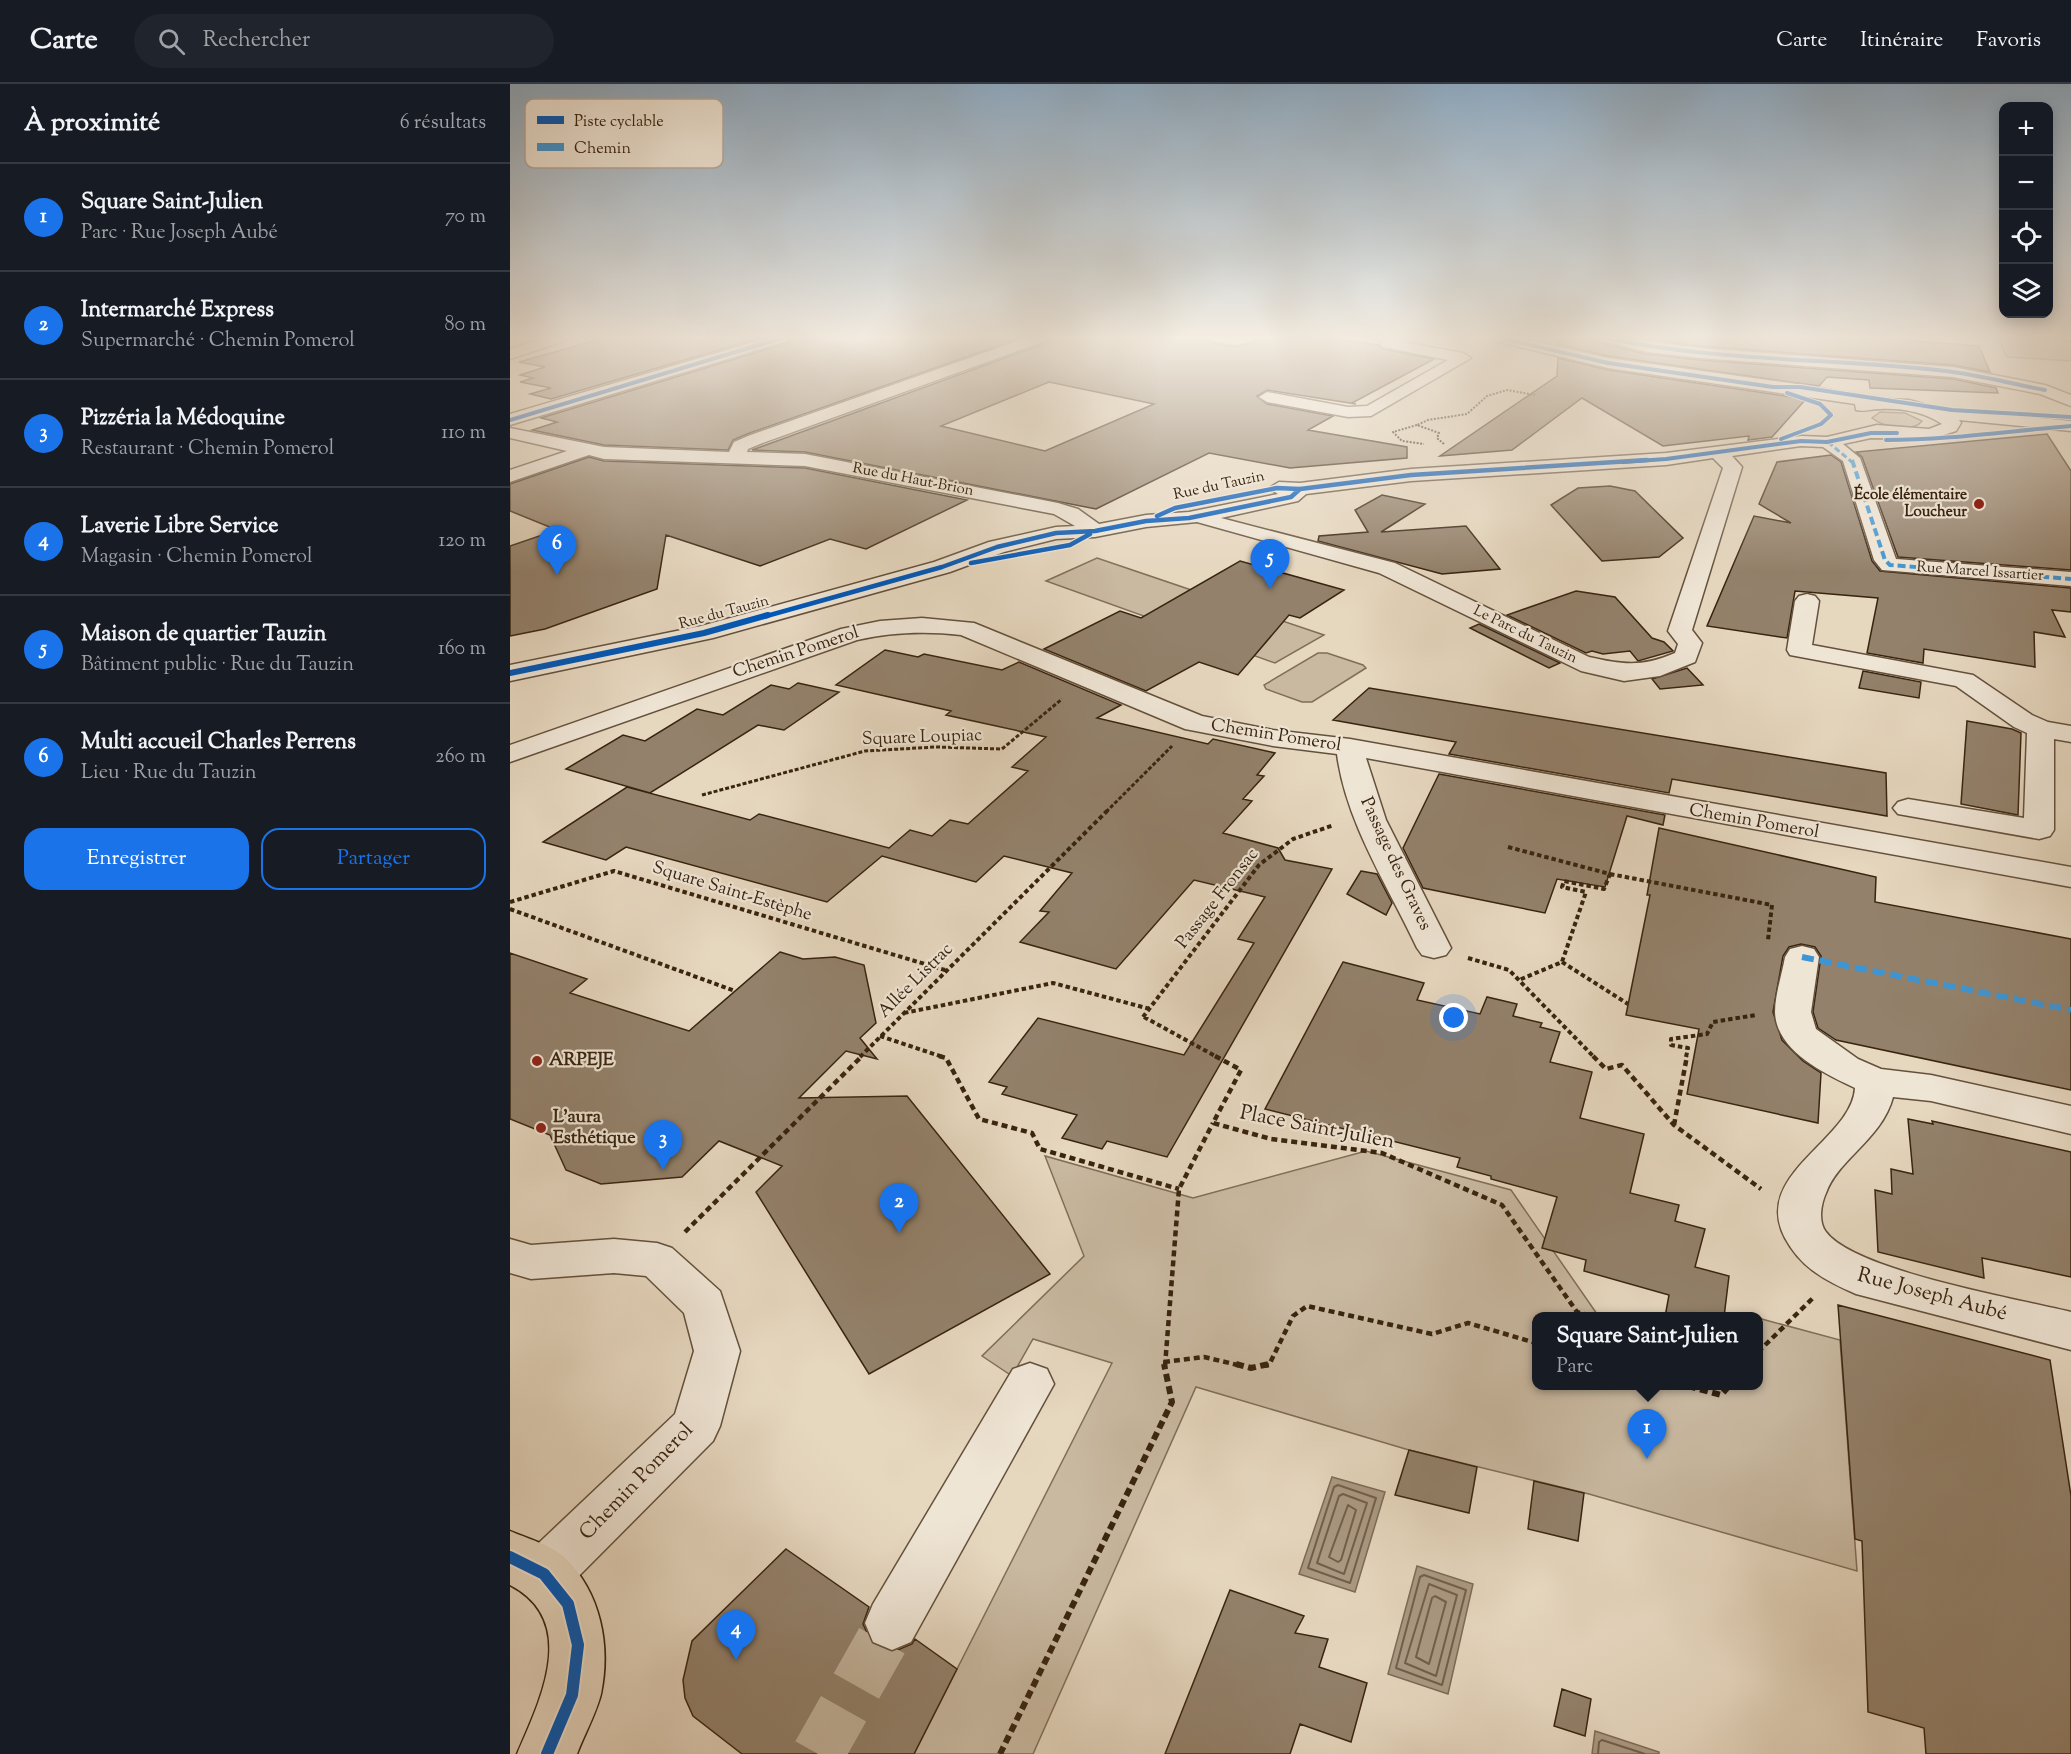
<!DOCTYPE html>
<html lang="fr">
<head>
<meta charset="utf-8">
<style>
  body { margin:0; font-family:"Sorts Mill Goudy",serif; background:#20242c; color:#f1f3f6 }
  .controls { position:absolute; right:18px; top:18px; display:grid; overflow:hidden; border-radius:12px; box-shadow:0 3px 15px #0003 }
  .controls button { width:54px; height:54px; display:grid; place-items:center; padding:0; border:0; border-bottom:2px solid #363941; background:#171b24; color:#f1f3f6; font:30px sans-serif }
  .you { position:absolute; left:944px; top:934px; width:21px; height:21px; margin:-15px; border:4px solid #fff; border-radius:50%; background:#1a73e8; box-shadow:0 0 0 9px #1a73e833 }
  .badge { display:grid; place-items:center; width:39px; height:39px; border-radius:50%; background:#1a73e8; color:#fff; font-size:20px; font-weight:700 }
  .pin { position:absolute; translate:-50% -50px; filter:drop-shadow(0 2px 3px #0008) }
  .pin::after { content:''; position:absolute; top:32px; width:21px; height:18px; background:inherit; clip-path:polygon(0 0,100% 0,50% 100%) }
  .popup { position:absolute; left:1022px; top:1228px; width:231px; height:78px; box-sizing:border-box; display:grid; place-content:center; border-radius:12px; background:#171b24; filter:drop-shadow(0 2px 4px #0005); font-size:20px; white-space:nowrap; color:#9ea1a6 }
  .popup b { font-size:22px; color:#f1f3f6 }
  .popup::after { content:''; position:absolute; left:50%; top:100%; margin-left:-12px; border:12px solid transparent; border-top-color:#171b24 }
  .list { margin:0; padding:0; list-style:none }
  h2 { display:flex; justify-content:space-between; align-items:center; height:78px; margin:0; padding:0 24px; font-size:26px }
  h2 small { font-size:20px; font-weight:400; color:#9ea1a6 }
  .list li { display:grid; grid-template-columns:39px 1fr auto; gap:18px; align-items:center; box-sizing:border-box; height:108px; padding:0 24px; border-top:2px solid #363941 }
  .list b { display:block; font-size:22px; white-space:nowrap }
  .list p { margin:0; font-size:20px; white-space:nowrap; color:#9ea1a6 }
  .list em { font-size:20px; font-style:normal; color:#9ea1a6 }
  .actions { display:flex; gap:12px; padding:18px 24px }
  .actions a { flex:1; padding:14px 0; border:2px solid #1a73e8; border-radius:18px; text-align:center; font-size:21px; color:#1a73e8 }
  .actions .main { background:#1a73e8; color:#fff }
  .icon { flex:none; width:33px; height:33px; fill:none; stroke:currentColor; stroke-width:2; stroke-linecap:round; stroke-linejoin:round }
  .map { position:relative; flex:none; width:1561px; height:1670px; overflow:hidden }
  header { display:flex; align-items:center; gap:36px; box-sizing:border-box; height:84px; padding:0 30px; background:#171b24; border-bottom:2px solid #363941 }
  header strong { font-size:28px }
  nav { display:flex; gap:33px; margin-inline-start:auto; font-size:21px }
  .search { width:420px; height:54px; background:#20242c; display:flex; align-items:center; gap:15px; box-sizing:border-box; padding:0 21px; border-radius:33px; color:#9ea1a6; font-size:22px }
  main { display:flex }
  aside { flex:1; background:#171b24 }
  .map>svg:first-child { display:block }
  .green { fill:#c9b9a1; stroke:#816e58; stroke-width:1.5 }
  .water { fill:#ab9a84; stroke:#7d6b56; stroke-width:1.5 }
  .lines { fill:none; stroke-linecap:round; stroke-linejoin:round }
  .shore { stroke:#725f4a; stroke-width:2 }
  .building { fill:#93816b; stroke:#392410; stroke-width:1.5; fill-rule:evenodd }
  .minor-tunnel { stroke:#c3b39c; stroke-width:52; stroke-dasharray:52 26; stroke-linecap:butt }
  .minor-casing { stroke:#64513c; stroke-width:3 }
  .major-casing { stroke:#392410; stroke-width:3 }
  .path-far4 { stroke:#392410; stroke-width:2; stroke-dasharray:2 1.5; stroke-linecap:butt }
  .path-far3 { stroke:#392410; stroke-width:3; stroke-dasharray:4 2; stroke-linecap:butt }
  .path-far2 { stroke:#392410; stroke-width:4; stroke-dasharray:4.5 3; stroke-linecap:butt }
  .path-far1 { stroke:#392410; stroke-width:4.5; stroke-dasharray:6 4; stroke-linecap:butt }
  .path { stroke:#392410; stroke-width:6; stroke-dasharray:8 4.5; stroke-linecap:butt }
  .minor { fill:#efe5d5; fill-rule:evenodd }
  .major { fill:#e6d7bf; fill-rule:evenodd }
  .quiet-far2 { stroke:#3e95d3; stroke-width:3; stroke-dasharray:6 3; stroke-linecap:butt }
  .quiet-far1 { stroke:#3e95d3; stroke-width:4; stroke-dasharray:8 4; stroke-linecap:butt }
  .quiet { stroke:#3e95d3; stroke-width:6; stroke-dasharray:12 6; stroke-linecap:butt }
  .cycleway-far3-casing { stroke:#efe5d5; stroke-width:6 }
  .cycleway-far2-casing { stroke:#efe5d5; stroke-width:7 }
  .cycleway-far1-casing { stroke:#efe5d5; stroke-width:9 }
  .cycleway-casing { stroke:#efe5d5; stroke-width:16 }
  .cycleway-far3 { stroke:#0057b8; stroke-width:4 }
  .cycleway-far2 { stroke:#0057b8; stroke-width:4.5 }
  .cycleway-far1 { stroke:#0057b8; stroke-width:6 }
  .cycleway { stroke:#0057b8; stroke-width:12 }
  .poi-dot { fill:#8f2418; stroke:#efe5d5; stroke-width:2 }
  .labels { text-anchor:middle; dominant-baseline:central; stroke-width:4.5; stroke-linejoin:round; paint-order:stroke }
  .far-street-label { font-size:15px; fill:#392410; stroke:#efe5d5 }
  .far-poi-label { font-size:15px; font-weight:bold; fill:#392410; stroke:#efe5d5; text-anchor:end }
  .street-label { font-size:18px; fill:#392410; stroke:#efe5d5 }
  .poi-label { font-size:18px; font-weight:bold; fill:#392410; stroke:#efe5d5; text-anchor:start }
  .near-street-label { font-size:21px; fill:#392410; stroke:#efe5d5 }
  .key { fill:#efe5d5; stroke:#b8ab9a; stroke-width:1.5 }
  .key-label { font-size:16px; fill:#392410 }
</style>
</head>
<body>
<header>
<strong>Carte</strong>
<div class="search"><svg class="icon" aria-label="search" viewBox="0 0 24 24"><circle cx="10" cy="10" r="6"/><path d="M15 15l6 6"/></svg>Rechercher</div>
<nav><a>Carte</a><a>Itinéraire</a><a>Favoris</a></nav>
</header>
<main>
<aside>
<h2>À proximité<small>6 résultats</small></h2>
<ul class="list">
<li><span class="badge">1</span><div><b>Square Saint-Julien</b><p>Parc · Rue Joseph Aubé</p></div><em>70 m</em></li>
<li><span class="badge">2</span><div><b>Intermarché Express</b><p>Supermarché · Chemin Pomerol</p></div><em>80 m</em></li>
<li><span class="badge">3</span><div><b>Pizzéria la Médoquine</b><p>Restaurant · Chemin Pomerol</p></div><em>110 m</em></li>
<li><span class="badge">4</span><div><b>Laverie Libre Service</b><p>Magasin · Chemin Pomerol</p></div><em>120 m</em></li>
<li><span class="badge">5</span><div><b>Maison de quartier Tauzin</b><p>Bâtiment public · Rue du Tauzin</p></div><em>160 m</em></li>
<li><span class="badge">6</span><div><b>Multi accueil Charles Perrens</b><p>Lieu · Rue du Tauzin</p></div><em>260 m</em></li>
</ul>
<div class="actions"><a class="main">Enregistrer</a><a>Partager</a></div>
</aside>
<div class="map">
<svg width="1561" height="1670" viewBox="0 0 1561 1670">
  <rect width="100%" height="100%" fill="#e6d7bf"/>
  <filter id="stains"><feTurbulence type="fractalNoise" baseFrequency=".00333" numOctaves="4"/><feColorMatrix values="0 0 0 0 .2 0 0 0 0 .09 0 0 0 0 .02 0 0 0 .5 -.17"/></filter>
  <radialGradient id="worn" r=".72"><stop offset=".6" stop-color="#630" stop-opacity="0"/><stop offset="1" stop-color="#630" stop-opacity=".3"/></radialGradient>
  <path class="green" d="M1488,254L1561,258V277L1497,273Z
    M1370,328L1395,329L1412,337C1403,349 1373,343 1362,334Z
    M587,474L814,551L765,579L536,497Z
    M808,569H817L853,581L856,584L802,618H792L756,605L754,601Z
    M856,1067L1001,1106L1087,1230L1095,1232H1026V1302H1248V1234L1330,1256L1347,1487L1079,1410L899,1366L686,1303L523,1670H404L602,1279L523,1255L502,1292L472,1272L574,1172L535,1072L683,1114Z"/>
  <path class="water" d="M822,1393L875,1408L845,1508L789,1490Z
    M907,1482L963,1500L938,1610L878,1590Z
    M1085,1647L1149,1668V1670H1082Z"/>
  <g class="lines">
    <path class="shore" d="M828,1401L866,1414L840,1499L798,1484L824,1403Z
      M833,1410L857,1419L834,1490L807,1479L829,1412Z
      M838,1421L846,1426L831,1476L828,1478L819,1473Z
      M914,1491L956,1506L932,1601L886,1584L910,1493Z
      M919,1500L947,1511L926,1592L895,1579Z
      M925,1512L936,1518L919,1580L906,1573L922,1514Z
      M1088,1670L1089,1658L1092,1656L1135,1670"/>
  </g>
  <path class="building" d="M94,254H250L41,315L20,310L41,304L10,298L23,294L10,291L35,283L9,278Z
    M281,254H510L237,350L223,356L218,366L94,361L22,346L47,338L31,334L278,259Z
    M539,254H697L701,259L726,263L744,259L747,254H823L868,261L873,265L924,275L842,319L846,320L757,306L747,312L757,320L823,332L798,346L897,363V374L780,384L699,369L586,425L295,368L242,366L536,259ZM539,298L644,320L535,367L431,342Z
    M1048,254H1087L1090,259L1136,270L1189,276L1443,295L1486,304L1488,309L1360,304L1359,296L1317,293L1309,302L1098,272L1048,260Z
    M1131,254H1369L1469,262L1480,288L1443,281L1189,262Z
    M1048,274L1098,286L1296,315L1262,353L1238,356L1239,352L1153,362L1072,314L1002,366L930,372L1047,292Z
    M1537,350L1561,387V486L1388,473L1352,373L1346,368Z
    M1321,371L1331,378L1362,477L1370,487L1561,504V528L1542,526L1555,553L1524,548L1525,583L1414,565L1413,579L1357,569L1368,514L1285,507L1277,554L1197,542L1244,432L1281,439L1249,420L1267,378Z
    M79,373L94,377L295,384L457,416L356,465L320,455L250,482L156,451L147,505L35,545L0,552V462L47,446L0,427V400Z
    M1100,402L1125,407L1173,454L1149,473L1092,477L1041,421L1068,404Z
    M872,411L915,420L871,448L956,442L990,485L932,490L808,457L809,452L858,448L845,426Z
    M730,477L834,506L790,534L779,531L728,591L689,578L636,607L534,565L610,527L631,534Z
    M1066,507L1105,513L1142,554L1154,558L1163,567L1128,577L1120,567L1093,570L1082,567L1076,569L997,531Z
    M969,540L1050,579L1039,584L960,544Z
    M375,566L408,573L414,570L492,586L509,578L611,621L587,634L698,660L703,655L765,669L747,691L754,692L733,715L742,717L713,749L768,764L775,776L822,785L657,1073L597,1057L592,1065L552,1054L567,1031L492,1010L497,1003L479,998L528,934L674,971L744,859L728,855L755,813L684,796L606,885L510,858L539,828L530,827L562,789L494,772L466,798L372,772L317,818L116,763L96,776L33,758L117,703L240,736L249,730L379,764L400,746L422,752L440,736L458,740L518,687L502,683L536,653L436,631L441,627L326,601Z
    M1177,584L1193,601L1150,605L1142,595Z
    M1353,587L1411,598L1409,614L1349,604Z
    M288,599L329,608L274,646L248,641L140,709L56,685L113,651L135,657L187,625L213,631L261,601L279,605Z
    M859,604L1376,689L1377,732L1162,695L1159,709L939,670L946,658L823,636Z
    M1457,637L1502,645L1511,649L1508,731L1451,720Z
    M929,690L1155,731L1153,741L1117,732L1095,803L1047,795L1035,829L913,804L893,764Z
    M1149,744L1366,793L1365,818L1561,855V1006L1326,956L1308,944L1303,928L1311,872L1305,863L1291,860L1279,863L1273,872L1263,928L1272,956L1293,977L1311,989L1308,1039L1177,1010L1189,945L1116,931L1140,811H1137Z
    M851,787L867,790L882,819L876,831L837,810Z
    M270,868L293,875L325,873L354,881L366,939L350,954L367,975L336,967L289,1014L397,1012L540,1190L359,1290L246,1108L272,1082L209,1057L172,1093L91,1100L56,1086L40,1051L0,1035V869L77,895L60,909L179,947Z
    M833,878L914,899L907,916L970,930L977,913L1007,920L1003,932L1032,939L1030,943L1050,948L1040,978L1082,988L1070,1034L1134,1050L1120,1109L1169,1121L1165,1137L1195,1145L1185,1183L1219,1192L1214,1233H1155L1159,1211L1074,1187L1076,1176L1032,1164L1047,1113L981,1095V1092L947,1083L950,1074L755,1025Z
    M1398,1035L1423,1040L1422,1037L1561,1068V1193L1472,1174L1474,1194L1368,1168L1365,1106L1382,1110L1381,1085L1403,1090Z
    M1328,1221L1540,1276L1561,1412V1670H1416L1414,1644L1358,1628L1352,1457L1345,1455Z
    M899,1366L967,1383L959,1429L885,1411Z
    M1024,1397L1074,1409L1068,1457L1018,1445Z
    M276,1465L359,1523L353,1540L362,1560L383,1568L402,1560L405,1555L447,1585L404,1670H232L183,1632L175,1614L173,1596L182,1557Z
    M720,1506L794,1532L785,1549L818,1555L809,1583L857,1599L841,1658L790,1640L780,1670H655Z
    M1052,1605L1081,1615L1075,1652L1044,1642Z"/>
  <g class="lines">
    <path class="minor-tunnel" d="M308,1670L382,1539"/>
    <defs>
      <path id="minor" d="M35,254H57L55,257L0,275V265Z
        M257,254H279L277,257L0,341V330Z
        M516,254H537L535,257L250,360L238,365L237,368L295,370L548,419L568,425L589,440L636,431L679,428L768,410L759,404L769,398L790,399L901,385L1156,369L1291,352L1317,353L1367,341L1419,345L1432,340C1414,328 1392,324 1370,325C1362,325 1354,328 1346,326L1345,320L1098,284L985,257L983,254H1009L1098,274L1287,300L1371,315L1399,316L1428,324L1561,337V347L1449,336L1451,339L1446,347L1421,355L1361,354L1333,360L1350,374L1386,475L1561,488V502L1372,486L1364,476L1333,377L1313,363L1291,362L1222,372L1232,383L1182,546L1192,559L1185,578L1150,592L1114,597L1071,587L869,489L687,438L636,443L585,453L546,455L494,468L440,488L203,554L0,597V581L191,542L424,478L479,458L546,443L565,442L544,430L295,382L94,375L79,371L0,398V386L57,367L0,354V344L94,363L219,368L224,358L238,352ZM1203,374L1213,384L1158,547L1168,560L1165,569C1132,583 1114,581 1079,573L885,479L711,434L788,417L796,410L901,397L1156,381Z
        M699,254H745L743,257L726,261L701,257Z
        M879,254H897L893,258L953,269L961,274L861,332L838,333L757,318L749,313L757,308L838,323L857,322L938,276L873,263L870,260Z
        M1089,254H1116L1189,264L1443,283L1535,301L1561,311V322L1530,310L1443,293L1189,274L1137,268L1091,257Z
        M1297,510L1305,512L1309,517L1302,561L1463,591L1522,631L1538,638L1561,642V658L1544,655V746L1540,752L1529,755L1388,730L1383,724L1388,718L1398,715L1514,734L1517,649L1504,643L1446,602L1280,571L1277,566L1285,517L1289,512Z
        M412,534L464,539L692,632L763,646L840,655L1561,783V803L856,674L876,736L941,864L936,871L924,874L912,871L907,864C878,802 836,739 827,670L763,662L675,645L451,551C416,547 382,548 347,556L0,678V661L331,545L370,537Z
        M1292,862L1304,865L1309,873L1301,928L1306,945L1348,975L1371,985L1421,991L1561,1022V1050L1421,1017L1383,1013C1372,1055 1328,1075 1316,1109C1311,1120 1308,1138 1316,1148C1345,1187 1509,1215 1561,1228V1266L1346,1210C1316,1197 1291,1184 1275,1154C1241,1090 1342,1056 1345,1004C1315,990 1266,967 1265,928C1265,911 1272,890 1275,873L1280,865Z
        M0,1155L21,1161L104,1155L147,1159L162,1164L210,1207L230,1267L210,1342L203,1357L53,1508L34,1516L15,1508L7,1490L15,1472L165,1330L184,1267L174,1229L136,1192L104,1189L21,1195L0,1189Z
        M520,1279L537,1285L544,1300L401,1558L382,1566L363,1558L355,1539L363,1520L503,1285Z"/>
      <path id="major" d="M0,1447C16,1454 41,1461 54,1473C91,1508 101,1562 91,1610C86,1630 74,1651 67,1670H7C30,1617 70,1537 0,1501Z"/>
    </defs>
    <use href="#minor" class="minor-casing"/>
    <use href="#major" class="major-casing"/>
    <path class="path-far4" d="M907,341L883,348L892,357L914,360
      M934,360L927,354L929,349L907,341L918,336L957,330L977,312L997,306L1025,311"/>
    <path class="path-far3" d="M192,711L355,667L426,663L492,665L552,615
      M596,728L662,662"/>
    <path class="path-far2" d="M998,763L1100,790L1094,805L1054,797L1052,803L1076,808L1052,878L1009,896
      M1100,790L1262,821L1258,856
      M0,818L104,787L435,886
      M0,825L225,907
      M958,874L999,886L1084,973
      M1052,878L1118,920
      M394,929L543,899L640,925
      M633,933L749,781L783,755L824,741
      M634,933L707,973
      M370,952L433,973
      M350,973L598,726
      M1176,973L1178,964L1161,961V955L1197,950L1203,938L1246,931"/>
    <path class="path-far1" d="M429,972L436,974L469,1035L522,1049L530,1065L669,1105
      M705,972L731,986L703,1039L761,1055L872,1069L992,1121L1067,1228L1081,1232
      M1083,972L1096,985L1112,981L1164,1041L1251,1105
      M1164,1041L1177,972
      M175,1148L352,972
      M1248,1268L1304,1213
      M654,1278L694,1273L732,1282
      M655,1282L669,1105L703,1039
      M753,1282L759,1281L783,1232L797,1222L922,1250L958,1239L1026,1259"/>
    <path class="path" d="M726,1280L741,1284L759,1280
      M1178,1302L1211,1311L1219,1302
      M490,1670L662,1318L654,1280"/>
    <use href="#minor" class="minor"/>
    <use href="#major" class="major"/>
    <path class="quiet-far2" d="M1318,358L1342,378"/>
    <path class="quiet-far1" d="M1342,376L1375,476L1380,481L1561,495"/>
    <path class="quiet" d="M1292,873L1561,926"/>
    <defs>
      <path id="cycleway-far3" d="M990,254L1098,279L1263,303H1290L1442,326L1561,333
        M1096,254C1209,278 1323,274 1436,287C1470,291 1502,300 1535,306
        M0,336L272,254
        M1271,355L1311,340L1321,331L1310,320L1277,309
        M1376,356C1438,356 1499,347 1561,342
        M1113,378L1156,375L1291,357L1317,358L1361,349H1387"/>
      <path id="cycleway-far2" d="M647,432L665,424L767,404L790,405L901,391L1137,376
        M461,479L560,461L580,450
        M253,533L432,483L487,463L546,449L585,447L636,437L679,434L781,413L790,405"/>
      <path id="cycleway-far1" d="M0,589L194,549L258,531"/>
      <path id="cycleway" d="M0,1473L34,1490L58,1520L68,1561L62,1611L37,1670"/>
    </defs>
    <use href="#cycleway-far3" class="cycleway-far3-casing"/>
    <use href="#cycleway-far2" class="cycleway-far2-casing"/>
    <use href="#cycleway-far1" class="cycleway-far1-casing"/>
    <use href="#cycleway" class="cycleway-casing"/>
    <use href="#cycleway-far3" class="cycleway-far3"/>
    <use href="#cycleway-far2" class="cycleway-far2"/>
    <use href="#cycleway-far1" class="cycleway-far1"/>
    <use href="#cycleway" class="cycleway"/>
  </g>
  <linearGradient id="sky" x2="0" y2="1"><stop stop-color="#8faac0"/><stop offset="0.52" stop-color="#f4ede2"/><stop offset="1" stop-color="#f4ede2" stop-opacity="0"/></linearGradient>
  <rect width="1561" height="488" fill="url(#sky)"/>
  <g class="poi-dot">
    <circle cx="1469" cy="420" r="6"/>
    <circle cx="27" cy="977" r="6"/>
    <circle cx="31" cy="1044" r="6"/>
  </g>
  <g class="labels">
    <g class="far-street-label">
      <text transform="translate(403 396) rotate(11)">Rue du Haut-Brion</text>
      <text transform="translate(709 402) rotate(-12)">Rue du Tauzin</text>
      <text transform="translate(1470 488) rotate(4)">Rue Marcel Issartier</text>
      <text transform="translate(214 529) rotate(-15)">Rue du Tauzin</text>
      <text transform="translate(1015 551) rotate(26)">Le Parc du Tauzin</text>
    </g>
    <g class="far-poi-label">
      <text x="1457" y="411">École élémentaire<tspan x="1457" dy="17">Loucheur</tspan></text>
    </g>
    <g class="street-label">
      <text transform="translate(286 569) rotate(-18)">Chemin Pomerol</text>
      <text transform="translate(766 652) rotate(9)">Chemin Pomerol</text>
      <text transform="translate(412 654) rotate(-2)">Square Loupiac</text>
      <text transform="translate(1244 738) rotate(10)">Chemin Pomerol</text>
      <text transform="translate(885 780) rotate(65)">Passage des Graves</text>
      <text transform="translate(222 808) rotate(17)">Square Saint-Estèphe</text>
      <text transform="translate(708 815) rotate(-52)">Passage Fronsac</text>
      <text transform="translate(406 897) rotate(-45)">Allée Listrac</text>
    </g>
    <g class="poi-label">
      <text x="39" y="977">ARPEJE</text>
      <text x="43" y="1034">L'aura<tspan x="43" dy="21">Esthétique</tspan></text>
    </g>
    <g class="near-street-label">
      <text transform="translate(807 1044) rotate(11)">Place Saint-Julien</text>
      <text transform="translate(1422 1211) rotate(15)">Rue Joseph Aubé</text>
      <text transform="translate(127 1398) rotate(-46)">Chemin Pomerol</text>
    </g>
  </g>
  <rect x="15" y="15" width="198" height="69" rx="9" class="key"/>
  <rect x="27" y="32" width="27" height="8" fill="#0057b8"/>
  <rect x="27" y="59" width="27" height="8" fill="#3e95d3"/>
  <g class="key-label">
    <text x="64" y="42">Piste cyclable</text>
    <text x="64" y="69">Chemin</text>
  </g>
  <rect width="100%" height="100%" filter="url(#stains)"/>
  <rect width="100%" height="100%" fill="url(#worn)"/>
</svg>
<div class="controls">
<button>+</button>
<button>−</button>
<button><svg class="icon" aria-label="locate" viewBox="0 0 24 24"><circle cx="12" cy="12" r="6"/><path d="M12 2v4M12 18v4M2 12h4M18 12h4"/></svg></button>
<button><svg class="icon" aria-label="layers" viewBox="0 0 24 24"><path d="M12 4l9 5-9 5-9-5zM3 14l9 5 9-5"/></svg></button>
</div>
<div class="you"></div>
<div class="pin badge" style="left:1137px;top:1375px">1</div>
<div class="popup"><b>Square Saint-Julien</b>Parc</div>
<div class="pin badge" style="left:389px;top:1149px">2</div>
<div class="pin badge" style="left:153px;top:1086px">3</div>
<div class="pin badge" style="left:226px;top:1576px">4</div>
<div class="pin badge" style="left:760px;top:505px">5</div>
<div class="pin badge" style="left:47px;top:491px">6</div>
</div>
</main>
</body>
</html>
